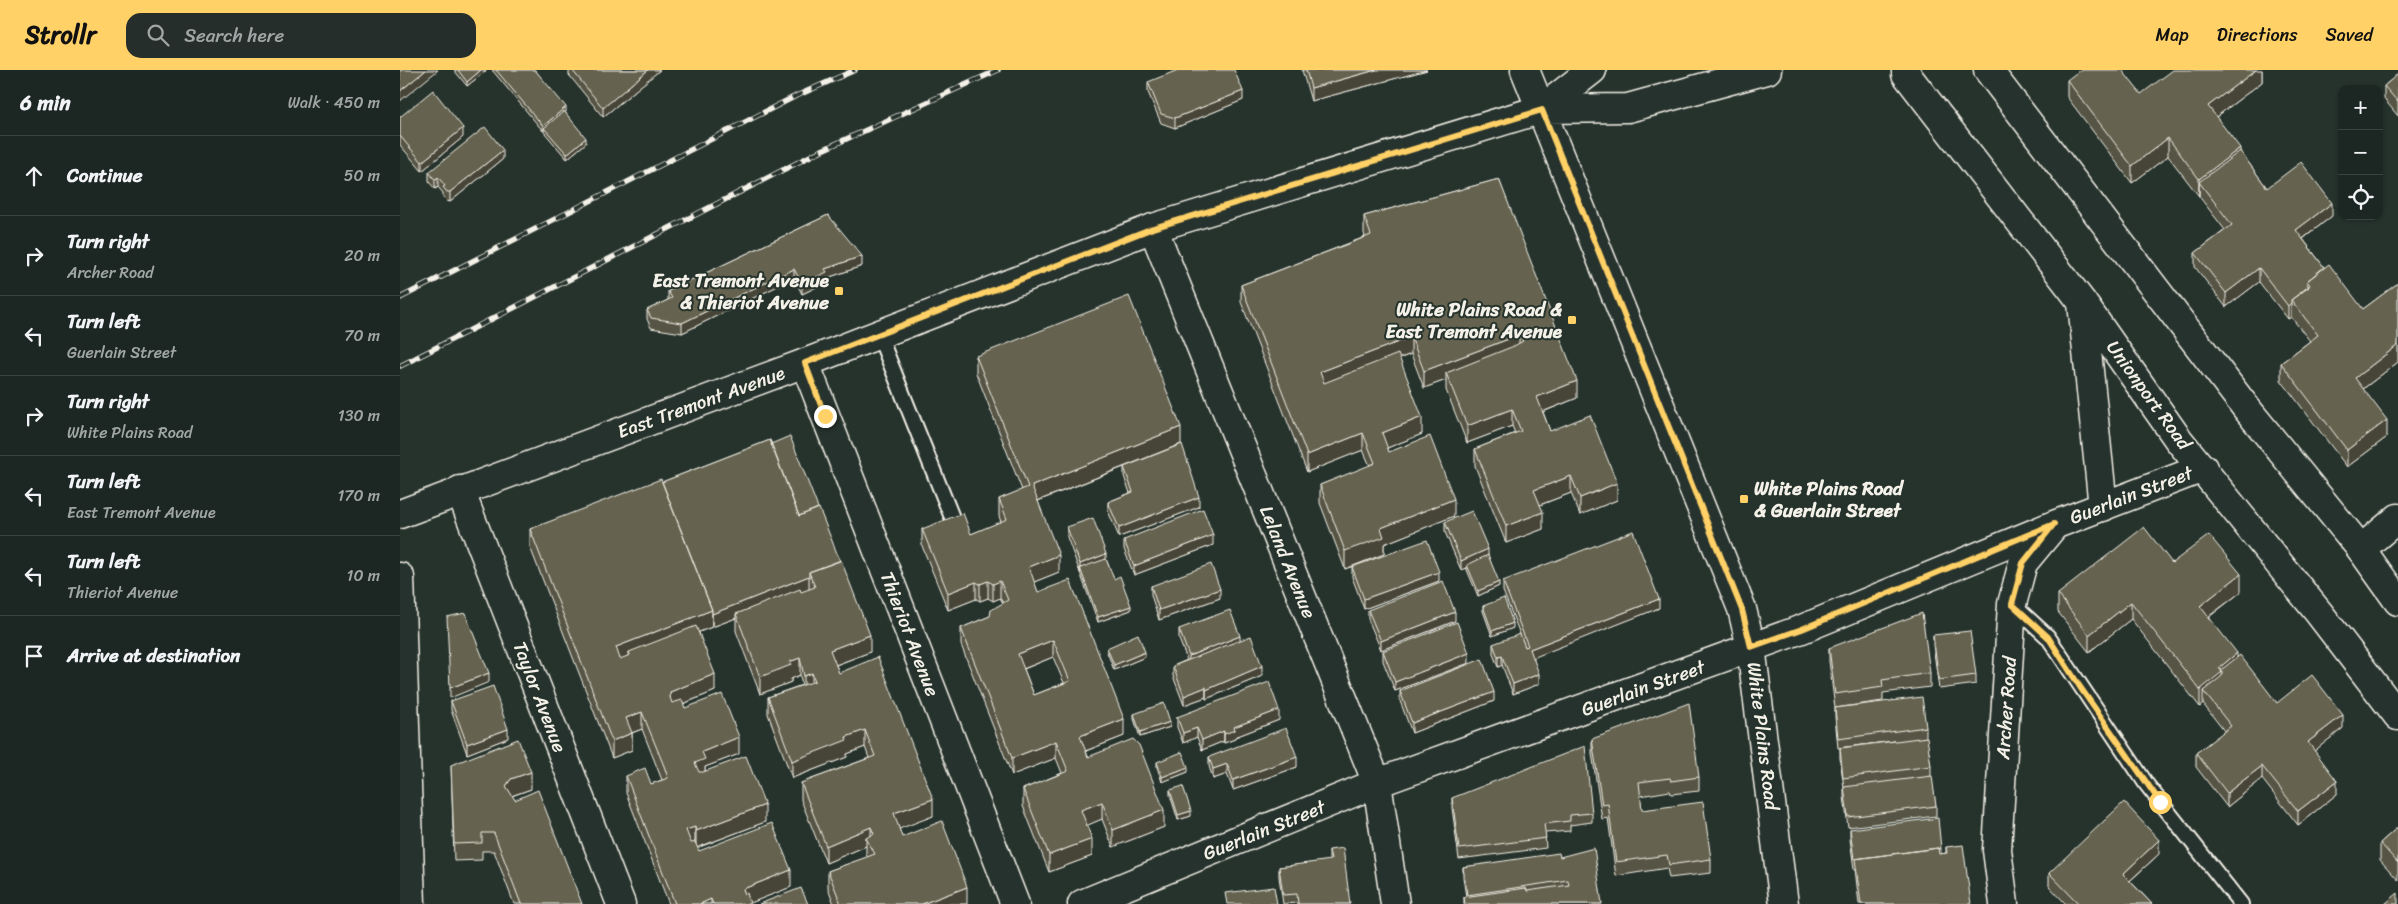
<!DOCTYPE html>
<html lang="en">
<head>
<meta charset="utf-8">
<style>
  body { margin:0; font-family:Sriracha,sans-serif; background:#252e2a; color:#f1f3f6 }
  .controls { position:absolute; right:15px; top:15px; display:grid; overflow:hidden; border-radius:10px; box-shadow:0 1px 4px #0004 }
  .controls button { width:45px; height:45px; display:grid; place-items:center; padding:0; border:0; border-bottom:1px solid #3a4340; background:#1c2622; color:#f1f3f6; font:25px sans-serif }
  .stop { position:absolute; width:15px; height:15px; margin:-11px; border:4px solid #ffd166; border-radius:50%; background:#fff }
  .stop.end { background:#ffd166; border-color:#fff; box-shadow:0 1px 5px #0008 }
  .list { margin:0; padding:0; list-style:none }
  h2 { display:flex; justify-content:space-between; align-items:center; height:65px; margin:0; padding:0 20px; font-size:21px }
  h2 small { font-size:16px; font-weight:400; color:#a0a5a5 }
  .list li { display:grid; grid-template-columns:32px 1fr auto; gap:15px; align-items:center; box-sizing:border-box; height:80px; padding:0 20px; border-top:1px solid #3a4340 }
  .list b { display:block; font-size:19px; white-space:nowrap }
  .list p { margin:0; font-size:16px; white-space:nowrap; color:#a0a5a5 }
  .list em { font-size:16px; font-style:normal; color:#a0a5a5 }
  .icon { flex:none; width:28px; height:28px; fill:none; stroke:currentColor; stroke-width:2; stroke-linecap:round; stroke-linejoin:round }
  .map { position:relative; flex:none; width:1998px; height:834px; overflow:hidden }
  header { display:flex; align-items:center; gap:30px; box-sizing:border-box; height:70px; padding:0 25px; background:#ffd166; color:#111 }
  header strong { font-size:24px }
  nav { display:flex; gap:28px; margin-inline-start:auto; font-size:18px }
  .search { width:350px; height:45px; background:#252e2a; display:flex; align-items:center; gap:12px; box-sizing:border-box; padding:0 18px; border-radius:15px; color:#a0a5a5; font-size:19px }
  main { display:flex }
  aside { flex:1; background:#1c2622 }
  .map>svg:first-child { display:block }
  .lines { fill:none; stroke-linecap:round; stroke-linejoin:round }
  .lane-casing { stroke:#f4f1e8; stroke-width:18 }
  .street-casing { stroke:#f4f1e8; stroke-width:31 }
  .secondary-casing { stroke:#f4f1e8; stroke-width:31 }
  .lane { stroke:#26332d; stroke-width:14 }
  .street { stroke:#26332d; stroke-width:28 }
  .secondary { stroke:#26332d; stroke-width:28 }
  .rail-casing { stroke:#f4f1e8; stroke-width:5.5 }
  .rail { stroke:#26332d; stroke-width:4; stroke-dasharray:11; stroke-linecap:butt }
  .wall { fill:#575544; stroke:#f4f1e8; fill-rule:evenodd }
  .shaded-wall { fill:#474537; stroke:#f4f1e8 }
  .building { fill:#65634f; stroke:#f4f1e8; fill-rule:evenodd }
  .route { stroke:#ffd166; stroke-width:6 }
  .poi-dot { fill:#ffd166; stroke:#26332d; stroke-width:2 }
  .labels { text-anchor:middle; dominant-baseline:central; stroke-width:4; stroke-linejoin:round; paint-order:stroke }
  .poi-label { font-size:19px; font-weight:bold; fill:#f4f1e8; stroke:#26332d; text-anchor:end }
  .street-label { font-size:19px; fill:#f4f1e8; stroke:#26332d }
</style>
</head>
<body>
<header>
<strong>Strollr</strong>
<div class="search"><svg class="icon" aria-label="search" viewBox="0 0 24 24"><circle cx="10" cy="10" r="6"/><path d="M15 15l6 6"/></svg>Search here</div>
<nav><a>Map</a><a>Directions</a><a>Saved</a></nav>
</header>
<main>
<aside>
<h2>6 min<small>Walk · 450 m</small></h2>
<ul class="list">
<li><svg class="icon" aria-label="ahead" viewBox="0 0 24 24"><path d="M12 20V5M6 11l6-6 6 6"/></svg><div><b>Continue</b></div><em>50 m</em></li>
<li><svg class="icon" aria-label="right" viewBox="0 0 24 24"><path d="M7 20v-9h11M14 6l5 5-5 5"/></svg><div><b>Turn right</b><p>Archer Road</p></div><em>20 m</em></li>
<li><svg class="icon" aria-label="left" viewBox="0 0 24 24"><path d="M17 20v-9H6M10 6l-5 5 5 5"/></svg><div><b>Turn left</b><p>Guerlain Street</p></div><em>70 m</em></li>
<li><svg class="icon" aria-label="right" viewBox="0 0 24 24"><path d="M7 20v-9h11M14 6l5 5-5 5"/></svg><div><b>Turn right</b><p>White Plains Road</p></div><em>130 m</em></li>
<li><svg class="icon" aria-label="left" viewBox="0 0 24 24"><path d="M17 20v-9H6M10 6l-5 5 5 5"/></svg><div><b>Turn left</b><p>East Tremont Avenue</p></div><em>170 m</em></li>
<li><svg class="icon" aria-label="left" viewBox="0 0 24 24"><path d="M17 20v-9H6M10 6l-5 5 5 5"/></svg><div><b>Turn left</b><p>Thieriot Avenue</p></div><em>10 m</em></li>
<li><svg class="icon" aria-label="arrive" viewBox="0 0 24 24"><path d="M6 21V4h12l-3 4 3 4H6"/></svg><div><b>Arrive at destination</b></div></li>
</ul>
</aside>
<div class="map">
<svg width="1998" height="834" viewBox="0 0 1998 834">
  <rect width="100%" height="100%" fill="#26332d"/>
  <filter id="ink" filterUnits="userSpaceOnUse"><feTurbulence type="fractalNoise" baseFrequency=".02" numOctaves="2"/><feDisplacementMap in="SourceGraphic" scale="10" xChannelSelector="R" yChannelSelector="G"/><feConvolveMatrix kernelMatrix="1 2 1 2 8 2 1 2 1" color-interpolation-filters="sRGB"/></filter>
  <g filter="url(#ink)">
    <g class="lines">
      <defs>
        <path id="lane" d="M479,265L551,445
          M1612,534L1648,567L1747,715L1841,834"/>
        <path id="street" d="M753,158L977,713L995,834
          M405,293L615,834
          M60,420L221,834
          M1961,479L1998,448
          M0,507L11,834
          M682,834L977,713L1402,559L1654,455L1803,398
          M1604,834L1597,780L1612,534L1623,493L1652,458"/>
        <path id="secondary" d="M1125,0L1342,539L1351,577L1384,834
          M1506,0V4L1682,232L1778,369L1919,543L1998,646
          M1588,0L1847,339L1961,479L1998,531
          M1142,39L1192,0
          M1682,233L1703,437
          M0,444L405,293L753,158L1142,39L1228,38L1367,0"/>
      </defs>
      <use href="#lane" class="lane-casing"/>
      <use href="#street" class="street-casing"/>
      <use href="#secondary" class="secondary-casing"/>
      <use href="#lane" class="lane"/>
      <use href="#street" class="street"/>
      <use href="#secondary" class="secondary"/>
      <defs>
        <path id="rail" d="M0,228L394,27L455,0
          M0,296L420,81L598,0"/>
      </defs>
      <use href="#rail" class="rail-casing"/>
      <use href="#rail" class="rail"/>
    </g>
    <path class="wall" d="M54,0H87L67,16Z
      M92,0H135L166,42H165L186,73L167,89L144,62V60L143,61Z
      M169,0H260L203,47L169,5Z
      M902,0H1027L911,31Z
      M1862,0V12L1816,47L1840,81L1867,118L1932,146L1903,169L1924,197L1963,239L1998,213V292L1963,319L1987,367L1947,397L1881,310V293L1910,271L1891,247L1888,249L1859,212L1826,237L1795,197V183L1825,160L1768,86L1732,113L1667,27V10L1741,24Z
      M1998,4V46L1984,29V16Z
      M748,12L843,30L775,58L761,53L748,22Z
      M0,47L63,67L22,101L0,75Z
      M103,89L50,132L47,131L43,127V123L38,117L35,119L29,112V102Z
      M1099,109L1177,328L1143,342L1150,361L1217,430L1180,445L1171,423L1140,435L1143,459L1106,473L1075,396V379L1115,363L1112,356L1067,373L1046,320V310L1024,318L1011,284L999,289L1022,364L987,378L989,382L1054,446L984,474V484L945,499L920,433V415L970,396L963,380L907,402L841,232V215L965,167L964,163V146Z
      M428,145L462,196L427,208V212L402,224L394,208L282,263L251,258L247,249V240L268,230V221Z
      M576,286L781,374L728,395L799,437L719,467L708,441V432L730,423L724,406V397L638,431L659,502L634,512L638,522L724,666L686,681L688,687L764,757L713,777L702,749L687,755L692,786L649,802L623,736V719L662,703L656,688L612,705L561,575V558L590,546L603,533L600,528L593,531L588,528L580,531L576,529L548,540L522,476V459L571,464L601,452L599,446V429L622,420L576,303ZM653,587L664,613L634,625L624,599Z
      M370,370L470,582L436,595L439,603L533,746L499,758L502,767L567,834H434L428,818V801L468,787L466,785V776L426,793L401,730V713L469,688L465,677L447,684V687L392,708L368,644V627L402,615L400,605L391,609V612L360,624L336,561V548L299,562L315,621L283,634L285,638L339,684L305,697V701L365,752L297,778L299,781L391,817L350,833V834H269L226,723V706L251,714L262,710L242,659L232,663V680L212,688L130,477V459L262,412Z
      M1045,452L1088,485L1099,516L1078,526L1067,500V498L1061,500L1045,462Z
      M667,457L706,489L714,509L731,540L698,552L667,467Z
      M724,470L813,475L734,505L724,479Z
      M1772,493L1841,522L1809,547L1837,587L1877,633L1943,658L1914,681L1937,724L1898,755L1862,709L1827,737L1796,697V683L1825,662L1803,634L1800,637L1731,549L1689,582L1658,542V524Z
      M952,497L1039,511L964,539L952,507Z
      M1103,511L1259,538L1133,587L1139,614L1113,624L1102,595L1098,597L1093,584V574L1125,577L1103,521Z
      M751,516L820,528L759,550L751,525Z
      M1083,536L1113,558L1092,566L1083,541Z
      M968,540L1055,551L981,580L968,549Z
      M779,559L840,570L862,606L806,629V627L784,635L773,606V596L787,590L779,569Z
      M1533,565L1576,605V614L1539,619L1533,575Z
      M707,578L745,587L714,600L707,582Z
      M1429,578L1530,603V617L1483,623V631L1435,638L1429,591Z
      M983,581L1069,593L995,621L983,591Z
      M1000,621L1094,631L1012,663L1000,631Z
      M51,631L108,668L67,684L51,640Z
      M1435,638L1526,657V667L1531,696V706L1536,736V746L1448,757L1444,727V718L1440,688V678L1495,671L1438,678L1435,647Z
      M734,644L770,657L740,667L734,649Z
      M777,647L879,650L835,667V669L824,673V671L802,680L797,667L783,673L777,657Z
      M1192,669L1299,707V721L1271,724L1270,721L1240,726L1242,740L1311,789V803L1269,808L1267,798L1216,806L1208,748L1202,749L1192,683Z
      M809,687L897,697L833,720L827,704L813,709L809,696Z
      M757,692L788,702L762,712L757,697Z
      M51,695L131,719L112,726L182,834H114L94,781H82V790L54,791Z
      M770,720L791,746L778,750L770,725Z
      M1052,728L1192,743V752L1170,755V761L1145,763L1146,778L1059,789L1052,738Z
      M1998,757V810L1980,790V773Z
      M1450,759L1541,779V784L1546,783V777L1571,834H1459L1455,799H1454L1450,769Z
      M929,780L950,834H897V833L883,834L879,807V797L929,791Z
      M1759,784L1730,811L1752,834H1666L1649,816V803Z
      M1160,787L1202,834H1064V827H1066L1063,807V797Z"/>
    <path class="shaded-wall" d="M26,0H38L0,31V21Z
      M81,0H87L67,16V12Z
      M248,0H260L203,47V38Z
      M976,0H1027L911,31V18Z
      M1856,0H1862V12L1808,53V36Z
      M843,21V30L775,58V48Z
      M166,37V42L146,59L144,58V60L143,61V56Z
      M63,58V67L22,101V92Z
      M186,68V73L167,89V84Z
      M1768,68V86L1732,113V96Z
      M1840,78V95L1799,112V126V109Z
      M103,80V89L50,132V122Z
      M38,107V117L35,119V110Z
      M1932,133V146L1896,174V160Z
      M462,186V196L427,208V212L402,224V214L425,199Z
      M1859,198V212L1826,237V223Z
      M394,199V208L282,263V253Z
      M1891,233V247L1888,249V236Z
      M1119,265V282L1046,303V310L1024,318V301Z
      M1011,267V284L920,319V302Z
      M1998,275V292L1955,325V308Z
      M1177,311V328L1137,344V327Z
      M1112,339V356L1067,373V356Z
      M1022,347V364L982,380V363Z
      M1987,350V367L1947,397V380Z
      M781,357V374L632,433V416Z
      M963,363V380L907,402V385Z
      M1171,406V423L1134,437V420Z
      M1217,413V430L1180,445V428Z
      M799,427V437L719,467V458Z
      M1054,429V446L984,474V484L945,499V481L981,458Z
      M1143,442V459L1106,473V456Z
      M813,465V475L734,505V496Z
      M1088,479V489L1067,495V498L1061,500V491Z
      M706,484V494L680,498V503V494Z
      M659,485V502L629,514V497Z
      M1039,502V511L964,539V529Z
      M1841,504V522L1800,553V536Z
      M409,506V520L336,544V548L312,557V544Z
      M588,511V528L580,531V514Z
      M600,511V528L593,531V514Z
      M576,512V529L548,540V523Z
      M1099,512V516L1078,526V521Z
      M820,519V528L759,550V540Z
      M1259,529V538L1130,589V579Z
      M1731,532V549L1689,582V565Z
      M731,536V540L698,552V547Z
      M312,540V557L230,589L229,582V589L216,594V577Z
      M1055,542V551L981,580V571Z
      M1113,553V558L1092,566V561Z
      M470,565V582L430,597V580Z
      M840,566V576L789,595V586Z
      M653,570V587L618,601V584Z
      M745,582V587L714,600V595Z
      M1069,583V593L995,621V612Z
      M1837,583V600L1803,621V634L1800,637V620L1819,598Z
      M1102,586V595L1098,597V587Z
      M400,588V605L391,609V612L360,624V607L389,592Z
      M862,596V606L806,629V620Z
      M89,603V612L50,628V618Z
      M412,603V620L404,623V606Z
      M315,604V621L270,639V622Z
      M1139,604V614L1113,624V614Z
      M806,617V627L784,635V626Z
      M1094,622V631L1012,663V653Z
      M879,640V650L835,667V669L824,673V664L834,657Z
      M242,642V659L226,665V648Z
      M1943,645V658L1908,686V672Z
      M724,649V666L680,683V666Z
      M770,652V657L740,667V662Z
      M797,658V667L783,673V663Z
      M108,659V668L67,684V674Z
      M465,660V677L447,684V687L392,708V691L446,667Z
      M824,661V671L802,680V670Z
      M232,663V680L212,688V671Z
      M339,667V684L305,697V706L295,710V693L302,682Z
      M656,671V688L612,705V688Z
      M897,687V697L833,720V710Z
      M827,694V704L813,709V699Z
      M1862,696V709L1827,737V723Z
      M788,697V702L762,712V707Z
      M131,702V719L111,726L106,716L111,709Z
      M1937,711V724L1898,755V741Z
      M533,729V746L494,761V743Z
      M702,732V749L681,758V740Z
      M365,735V752L296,778V761Z
      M764,740V757L713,777V760Z
      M791,741V746L778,750V745Z
      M295,757V774L286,777V760Z
      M471,757V774L466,768V776L426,793V776Z
      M692,769V786L649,802V785Z
      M1759,770V784L1723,817V804Z
      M391,800V817L348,834L343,819Z
      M567,817V834H522Z
      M311,829V834H300Z"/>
    <path class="building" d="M0,0H26L0,21Z
      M58,0H81L67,12Z
      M96,0H135L166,37L143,56Z
      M172,0H248L203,38Z
      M778,0H834L843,21L775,48L761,44L748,12Z
      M906,0H976L911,18Z
      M1680,0H1722L1741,24L1773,0H1856L1808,36L1840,78L1799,109L1768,68L1732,96L1667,10Z
      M1998,4V32L1984,16Z
      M33,20L63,58L22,92L0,66V47Z
      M164,41L186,68L167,84L144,58Z
      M85,57L103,80L50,122H47L43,117L45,116L38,107L35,110L29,102Z
      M1840,81L1867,118L1901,92L1932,133L1896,160L1924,197L1907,211V214L1909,217L1891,230V233L1888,236L1859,198L1826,223L1795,183L1832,155L1799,112Z
      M1099,109L1177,311L1137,327L1150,361L1190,345L1217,413L1180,428L1171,406L1134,420L1143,442L1106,456L1075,379L1121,361L1112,339L1067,356L1046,303L1114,276L1123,271L1119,265L1024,301L1011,267L920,302L924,313L998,284L1022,347L982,363L989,382L1030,366L1054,429L981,458L984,467L945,481L920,415L975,393L963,363L907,385L841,215L971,165L964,146Z
      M428,145L462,186L425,199L427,202L402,214L394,199L282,253L251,248L247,240L272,228L268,221Z
      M1929,194L1963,239L1998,213V275L1955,308L1987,350L1947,380L1881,293L1918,265L1891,230L1910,215L1907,211Z
      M729,226L781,357L632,416L659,485L629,497L638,522L670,510L724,649L680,666L688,687L733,669L739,675L764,740L713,760L702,732L681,740L692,769L649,785L623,719L668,701L656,671L612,688L561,558L590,546L591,540L608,530L600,511L593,514L588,511L580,514L576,512L548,523L522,459L563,443L571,464L607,449L599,429L628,417L576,286ZM653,570L670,611L634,625L618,584Z
      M390,366L418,438L399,446L371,374Z
      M370,370L399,446L419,438L440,491L409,502V506L312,544V540L262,412Z
      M782,374L799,427L719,458L708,432L733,422L724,397Z
      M261,409L312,540L216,577L220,589L230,585L229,582L296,556L315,604L270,622V627L272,633L282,630L285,638L322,624L339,667L302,682L305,689L295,693L299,702H303L346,686L365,735L296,761L295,757L286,760L291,773L295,772L299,781L372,753L391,800L343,819L345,824L347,823L350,834H313L311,829L300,834H275L226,706L245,698L251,714L268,708L264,696L242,642L226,648L232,663L212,671L130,459Z
      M803,439L813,465L734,496L724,470Z
      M1072,441L1088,479L1061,491L1045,452Z
      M693,448L706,484L680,494L667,457Z
      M1744,457L1772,493L1809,465L1841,504L1800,536L1837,583L1819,598L1822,602L1800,620L1731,532L1689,565L1658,524Z
      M1233,461L1259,529L1130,579L1139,604L1113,614L1102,586L1098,587L1093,574L1120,564L1125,577L1128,576L1103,511Z
      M1027,470L1039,502L964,529L952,497Z
      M1088,485L1099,512L1078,521L1067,495Z
      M706,489L714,509L720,506L731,536L698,547L680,498Z
      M441,490L470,565L430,580L439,603L478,587L533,729L494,743L502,767L542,751L567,817L522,834H441L428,801L475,784L466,768L474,764L471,757L426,776L401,713L475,686L465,660L446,667L447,670L392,691L368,627L415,611L412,603L404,606L400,588L389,592L391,595L360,607L336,544L400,519L401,522L415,517L409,502Z
      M811,494L820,519L759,540L751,516Z
      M1043,511L1055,542L981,571L968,540Z
      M1104,528L1113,553L1092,561L1083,536Z
      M830,540L840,566L789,586L779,559Z
      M65,543L89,603L50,618L47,547Z
      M1522,543L1530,603L1482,610L1483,617L1435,624L1429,578Z
      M1057,552L1069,583L995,612L983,581Z
      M1570,561L1576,605L1539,610L1533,565Z
      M738,564L745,582L714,595L707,578Z
      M851,566L862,596L806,620V617L784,626L773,596Z
      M1840,585L1877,633L1912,605L1943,645L1908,672L1937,711L1898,741L1862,696L1827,723L1796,683L1831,656L1803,621L1822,606V602L1821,600Z
      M1082,589L1094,622L1012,653L1000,621Z
      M869,612L879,640L834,657L835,660L824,664V661L802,670L797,658L783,663L777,647Z
      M93,616L108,659L67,674L51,631Z
      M1522,627L1526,657L1438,669L1435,638Z
      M764,633L770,652L740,662L734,644Z
      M1289,633L1299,707L1271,711L1270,708L1239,712L1242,740L1303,732L1311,789L1269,795L1267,785L1216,792L1208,734L1202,735L1192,669Z
      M886,658L897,687L833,710L827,694L813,699L809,687Z
      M1527,667L1531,696L1443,708L1440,678Z
      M118,669L131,702L111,709L106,716L115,730L138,720L182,834H121L94,763H82V773L54,774L51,695Z
      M1185,676L1192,743L1170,745V751L1144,754L1146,768L1059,779L1052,728Z
      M782,682L788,697L762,707L757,692Z
      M1532,706L1536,736L1448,747L1444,717Z
      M783,716L791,741L778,745L770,720Z
      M1724,732L1759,770L1723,804L1752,834H1679L1649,803Z
      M1538,748L1541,779H1538V778L1454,789L1450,759Z
      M1998,757V793L1980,773Z
      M1563,775L1571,834H1461L1455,789L1538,778L1539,784L1547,783L1546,777Z
      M943,778L950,834H898L897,824L883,825L879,797L931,790L929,780Z
      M1194,778L1202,834H1065L1064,827L1126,818L1127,821L1169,815L1168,810L1067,825L1063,797L1159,783L1160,787Z
      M874,817L877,834H827L825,823Z
      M401,818L408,834H359Z
      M1998,823V834H1985Z"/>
  </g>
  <g class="lines" filter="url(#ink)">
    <path class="route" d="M425,346L405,293L753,158L1142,40L1342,540L1351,577L1402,559L1654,454L1623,493L1612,534L1648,567L1680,617L1760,732"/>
  </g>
  <g class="poi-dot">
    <rect x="434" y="216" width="10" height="10" rx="2.5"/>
    <rect x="1167" y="245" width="10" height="10" rx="2.5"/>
    <rect x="1339" y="424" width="10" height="10" rx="2.5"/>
  </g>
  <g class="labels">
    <g class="poi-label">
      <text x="429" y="210">East Tremont Avenue<tspan x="429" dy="22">&amp; Thieriot Avenue</tspan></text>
      <text x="1162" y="239">White Plains Road &amp;<tspan x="1162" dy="22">East Tremont Avenue</tspan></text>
      <text x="1354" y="418" text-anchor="start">White Plains Road<tspan x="1354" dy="22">&amp; Guerlain Street</tspan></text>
    </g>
    <g class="street-label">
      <text transform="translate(1749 325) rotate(54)">Unionport Road</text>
      <text transform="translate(301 332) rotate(-20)">East Tremont Avenue</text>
      <text transform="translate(1731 425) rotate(-21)">Guerlain Street</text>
      <text transform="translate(888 492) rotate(68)">Leland Avenue</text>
      <text transform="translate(510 564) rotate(69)">Thieriot Avenue</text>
      <text transform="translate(1243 618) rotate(-20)">Guerlain Street</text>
      <text transform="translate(140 627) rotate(69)">Taylor Avenue</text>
      <text transform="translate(1606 638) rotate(-86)">Archer Road</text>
      <text transform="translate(1363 666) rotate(83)">White Plains Road</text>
      <text transform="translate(864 760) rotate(-22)">Guerlain Street</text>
    </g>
  </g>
</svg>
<div class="controls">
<button>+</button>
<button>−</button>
<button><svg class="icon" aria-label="locate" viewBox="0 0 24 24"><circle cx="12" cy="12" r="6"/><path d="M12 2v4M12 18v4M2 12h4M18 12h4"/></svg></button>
</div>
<div class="stop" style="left:1760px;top:732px"></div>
<div class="stop end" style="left:425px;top:346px"></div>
</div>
</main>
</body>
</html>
